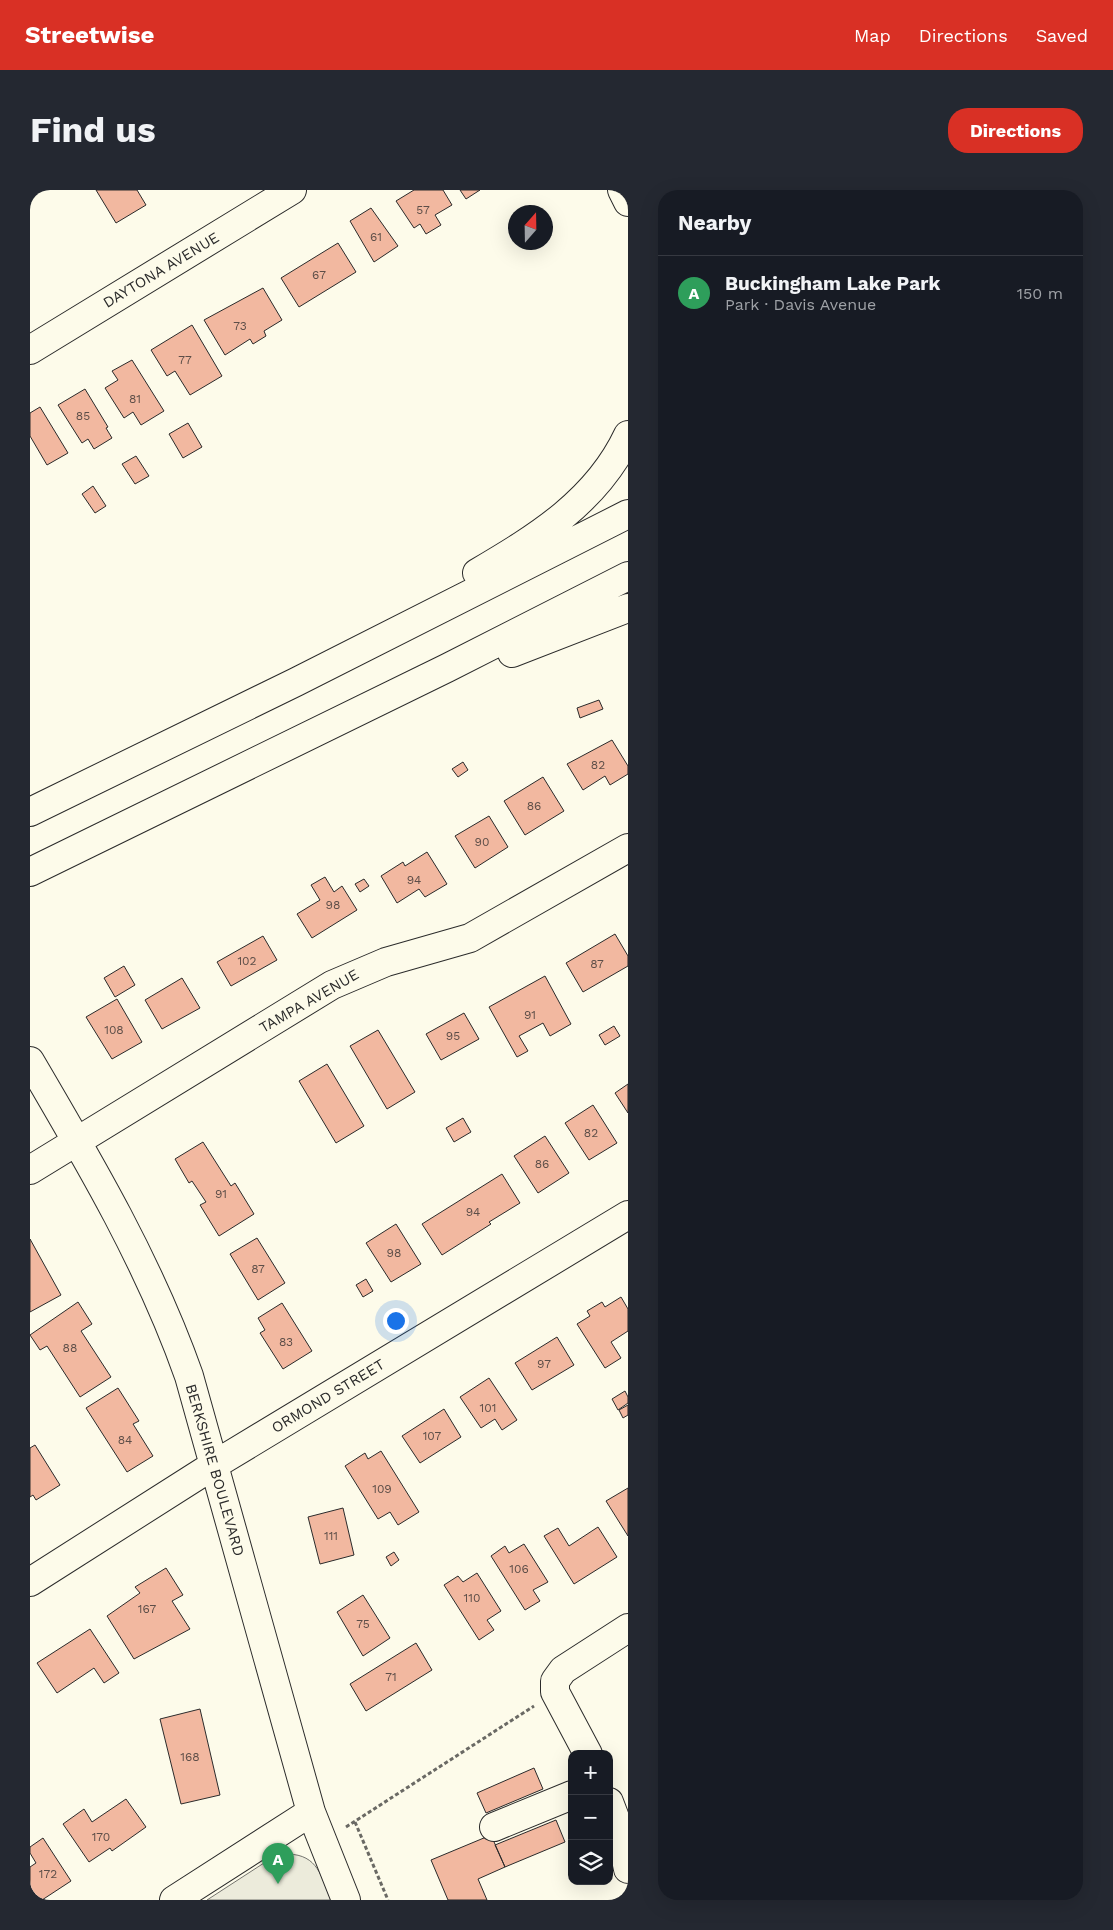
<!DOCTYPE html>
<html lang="en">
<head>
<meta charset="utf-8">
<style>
  body { margin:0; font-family:"Work Sans",sans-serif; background:#242831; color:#f1f3f6 }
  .controls { position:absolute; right:15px; bottom:15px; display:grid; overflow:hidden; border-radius:10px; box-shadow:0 5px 20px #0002 }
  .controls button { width:45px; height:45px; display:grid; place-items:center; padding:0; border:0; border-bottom:1px solid #363941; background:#171b24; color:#f1f3f6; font:25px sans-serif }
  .compass { position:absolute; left:478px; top:15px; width:45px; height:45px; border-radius:50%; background:#171b24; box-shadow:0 5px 20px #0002; rotate:20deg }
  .you { position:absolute; left:365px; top:1130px; width:18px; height:18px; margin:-12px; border:4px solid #fff; border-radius:50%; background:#1a73e8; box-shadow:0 0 0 8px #1a73e833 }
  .badge { display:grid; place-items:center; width:32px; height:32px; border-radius:50%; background:#d93025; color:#fff; font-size:16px; font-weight:700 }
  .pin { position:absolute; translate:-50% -41px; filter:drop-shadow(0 1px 2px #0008) }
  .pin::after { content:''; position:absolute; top:26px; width:18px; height:15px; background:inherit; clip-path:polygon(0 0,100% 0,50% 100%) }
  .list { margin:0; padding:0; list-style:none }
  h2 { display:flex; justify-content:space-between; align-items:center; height:65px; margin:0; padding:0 20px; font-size:21px }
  h2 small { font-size:16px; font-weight:400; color:#9ea1a6 }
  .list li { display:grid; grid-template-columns:32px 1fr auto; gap:15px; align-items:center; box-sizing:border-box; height:75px; padding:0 20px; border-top:1px solid #363941 }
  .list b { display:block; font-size:19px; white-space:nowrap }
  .list p { margin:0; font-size:16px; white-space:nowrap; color:#9ea1a6 }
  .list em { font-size:16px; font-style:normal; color:#9ea1a6 }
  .icon { flex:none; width:28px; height:28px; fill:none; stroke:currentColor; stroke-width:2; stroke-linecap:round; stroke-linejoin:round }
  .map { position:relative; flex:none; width:598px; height:1710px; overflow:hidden; border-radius:20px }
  header { display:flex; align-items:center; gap:30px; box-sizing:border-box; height:70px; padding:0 25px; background:#d93025; color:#fff }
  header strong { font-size:24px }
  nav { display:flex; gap:28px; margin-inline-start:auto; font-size:18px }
  .intro { display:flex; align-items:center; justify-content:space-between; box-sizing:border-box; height:120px; padding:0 30px }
  h1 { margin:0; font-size:35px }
  .button { padding:12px 22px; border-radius:20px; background:#d93025; color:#fff; font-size:18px; font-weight:700 }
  main { display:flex; gap:30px; padding:0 30px }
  aside { flex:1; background:#171b24; border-radius:20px; box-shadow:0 5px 20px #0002 }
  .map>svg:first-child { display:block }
  .green { fill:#ecebdb; stroke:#74746e }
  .building { fill:#f2b8a0; stroke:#2b2b2b }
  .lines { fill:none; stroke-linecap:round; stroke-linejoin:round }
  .minor-casing { stroke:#2b2b2b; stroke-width:30 }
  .highway-casing { stroke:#2b2b2b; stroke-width:30 }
  .path { stroke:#6a6964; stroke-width:3; stroke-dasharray:4 2.5; stroke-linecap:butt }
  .minor { stroke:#fdfbea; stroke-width:28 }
  .highway { stroke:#fdfbea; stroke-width:28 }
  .labels { text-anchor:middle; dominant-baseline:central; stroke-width:4; stroke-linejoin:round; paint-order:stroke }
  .number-label { font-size:12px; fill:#5d4e48 }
  .street-label { font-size:15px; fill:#2b2b2b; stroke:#fdfbea }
</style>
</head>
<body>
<header>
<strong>Streetwise</strong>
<nav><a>Map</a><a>Directions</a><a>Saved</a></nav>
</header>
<div class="intro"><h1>Find us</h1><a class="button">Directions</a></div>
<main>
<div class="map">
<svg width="598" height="1710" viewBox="0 0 598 1710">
  <rect width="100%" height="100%" fill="#fdfbea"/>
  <path class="green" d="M258,1664C288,1665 291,1686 301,1710H177L234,1673Z"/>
  <path class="building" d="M66,0H107L116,15L86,33Z
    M384,0H413L422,15L405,25L411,35L396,44L390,34L384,38L366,11Z
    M430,0H450L436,9Z
    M341,18L368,56L344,72L320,31Z
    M308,53L326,82L269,117L251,88Z
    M233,98L252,130L234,141L236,146L223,154L220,149L195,165L174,130Z
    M162,135L192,186L160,205L145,181L137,186L121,160Z
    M102,170L134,221L111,235L103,222L94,228L75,198L88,190L82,181Z
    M55,199L78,237L76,238L82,248L64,259L58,249L52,253L28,215Z
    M10,217L38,263L17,275L0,246V223Z
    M158,233L172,257L153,268L139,244Z
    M106,266L119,286L105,294L92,274Z
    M63,296L76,316L65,323L52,304Z
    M569,510L573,519L550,528L547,518Z
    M582,550L598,576V584L580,595L575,586L553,600L537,574Z
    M433,572L438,580L428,587L422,579Z
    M513,587L534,621L495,645L474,611Z
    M459,626L478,657L445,678L425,646Z
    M397,662L417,694L395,707L389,699L367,713L351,686L373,672L375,676Z
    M295,687L304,702L312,696L327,720L282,748L267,724L290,710L281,695Z
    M334,689L339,696L330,702L325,694Z
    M585,744L598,766V776L553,802L536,773Z
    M233,746L247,770L201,796L187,772Z
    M94,776L105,795L85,807L74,788Z
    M515,786L541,834L520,846L513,833L489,846L498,861L487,867L459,817Z
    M152,788L170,818L132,839L115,810Z
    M87,809L112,852L82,869L56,827Z
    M434,823L449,849L411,870L396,844Z
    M584,836L590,846L575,855L569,845Z
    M348,840L385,902L357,919L320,856Z
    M297,874L334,936L306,953L269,891Z
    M598,894V923L585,903Z
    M563,915L587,953L559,970L535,933Z
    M433,928L441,942L424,952L416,938Z
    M515,946L539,983L508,1003L484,966Z
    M173,952L201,996L205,993L224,1024L189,1046L170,1015L176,1012L162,991L159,993L145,969Z
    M472,984L490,1013L459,1032L461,1034L412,1065L392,1034Z
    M366,1034L391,1074L361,1092L336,1053Z
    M227,1048L255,1093L228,1110L200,1064Z
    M0,1049L31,1105L0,1122Z
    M336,1089L343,1101L333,1107L326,1095Z
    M591,1107L598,1119V1141L581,1152L591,1168L575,1178L547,1134L560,1126L557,1121L572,1112L575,1117Z
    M48,1112L62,1134L51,1141L81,1187L50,1207L17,1156L10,1160L0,1145Z
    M252,1113L282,1161L253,1179L230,1143L235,1140L228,1128Z
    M527,1147L544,1175L502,1200L485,1173Z
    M459,1188L487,1230L472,1240L465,1229L451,1238L430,1207Z
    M88,1198L109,1231L103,1234L123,1266L97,1282L56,1218Z
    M595,1201L598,1207V1213L588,1220L582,1209Z
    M598,1215V1225L593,1228L589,1220Z
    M414,1219L431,1247L390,1273L372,1246Z
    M5,1255L30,1295L6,1310L3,1305L0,1307V1258Z
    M351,1261L389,1322L368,1335L360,1322L348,1329L315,1276L335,1263L338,1269Z
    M598,1298V1346L576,1311Z
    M313,1318L324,1365L290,1374L278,1327Z
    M568,1337L587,1367L544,1394L514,1346L528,1338L539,1356Z
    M494,1354L518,1392L503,1400L510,1411L495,1420L461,1366L475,1356L479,1363Z
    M364,1362L369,1370L361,1376L356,1367Z
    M136,1378L153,1405L142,1411L160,1439L104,1469L77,1426L110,1403L105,1397Z
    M447,1383L471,1421L457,1430L464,1440L449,1450L414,1395L428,1386L433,1392Z
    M333,1405L360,1448L333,1466L307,1422Z
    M60,1439L89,1483L74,1493L64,1478L27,1503L7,1473Z
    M386,1453L402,1480L336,1521L320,1494Z
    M170,1519L190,1605L151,1614L130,1529Z
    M504,1578L513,1599L456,1623L447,1603Z
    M96,1609L116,1637L82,1661L80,1658L59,1672L33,1634L54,1619L62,1632Z
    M526,1630L535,1652L475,1677L465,1655Z
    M461,1645L475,1677L448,1689L457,1710H418L401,1670Z
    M13,1648L41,1691L12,1710H0V1677L6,1673L0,1663V1657Z"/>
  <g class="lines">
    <defs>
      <path id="minor" d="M0,160L262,0
        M0,871C60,973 120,1075 159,1186L281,1622L316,1710
        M0,980L302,795L356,772L440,748L598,658
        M0,1392L184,1275L598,1025
        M558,1564L525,1502V1491L533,1480L598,1438
        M579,1612L590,1641L598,1679
        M464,1637L542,1605
        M144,1710L281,1622"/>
      <path id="highway" d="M592,0L598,12
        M447,383C508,347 567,311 598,245
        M482,463L598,418
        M0,622L266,492L598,324
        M0,682L417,478L598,386"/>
    </defs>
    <use href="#minor" class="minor-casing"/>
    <use href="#highway" class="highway-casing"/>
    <path class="path" d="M325,1632L358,1710
      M316,1637L504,1516"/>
    <use href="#minor" class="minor"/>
    <use href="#highway" class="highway"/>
  </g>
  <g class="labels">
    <g class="number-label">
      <text x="393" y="20">57</text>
      <text x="346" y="47">61</text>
      <text x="289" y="85">67</text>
      <text x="210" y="136">73</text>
      <text x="155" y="170">77</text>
      <text x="105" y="209">81</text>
      <text x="53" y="226">85</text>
      <text x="568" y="575">82</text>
      <text x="504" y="616">86</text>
      <text x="452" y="652">90</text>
      <text x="384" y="690">94</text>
      <text x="303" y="715">98</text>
      <text x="217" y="771">102</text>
      <text x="567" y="774">87</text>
      <text x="500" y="825">91</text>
      <text x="84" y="840">108</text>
      <text x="423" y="846">95</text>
      <text x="561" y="943">82</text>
      <text x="512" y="974">86</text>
      <text x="191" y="1004">91</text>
      <text x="443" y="1022">94</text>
      <text x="364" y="1063">98</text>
      <text x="228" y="1079">87</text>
      <text x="256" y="1152">83</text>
      <text x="40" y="1158">88</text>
      <text x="514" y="1174">97</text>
      <text x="458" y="1218">101</text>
      <text x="402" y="1246">107</text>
      <text x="95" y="1250">84</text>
      <text x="352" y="1299">109</text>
      <text x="301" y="1346">111</text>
      <text x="489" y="1379">106</text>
      <text x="442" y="1408">110</text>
      <text x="117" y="1419">167</text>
      <text x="333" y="1434">75</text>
      <text x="361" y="1487">71</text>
      <text x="160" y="1567">168</text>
      <text x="71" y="1647">170</text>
      <text x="18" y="1684">172</text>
    </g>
    <g class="street-label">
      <text transform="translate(131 80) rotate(-31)">DAYTONA AVENUE</text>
      <text transform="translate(279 811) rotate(-30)">TAMPA AVENUE</text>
      <text transform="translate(298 1206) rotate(-31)">ORMOND STREET</text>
      <text transform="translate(185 1280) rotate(74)">BERKSHIRE BOULEVARD</text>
    </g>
  </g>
</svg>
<div class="controls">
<button>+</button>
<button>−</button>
<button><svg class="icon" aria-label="layers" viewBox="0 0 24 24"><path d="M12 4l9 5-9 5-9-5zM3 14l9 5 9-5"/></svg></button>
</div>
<svg class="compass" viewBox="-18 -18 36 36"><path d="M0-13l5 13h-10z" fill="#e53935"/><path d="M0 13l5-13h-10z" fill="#9ea1a6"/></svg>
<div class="you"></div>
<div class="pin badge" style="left:248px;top:1694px;background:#2e9e5b">A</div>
</div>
<aside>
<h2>Nearby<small></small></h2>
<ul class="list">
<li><span class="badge" style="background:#2e9e5b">A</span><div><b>Buckingham Lake Park</b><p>Park · Davis Avenue</p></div><em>150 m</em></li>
</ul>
</aside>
</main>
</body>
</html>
